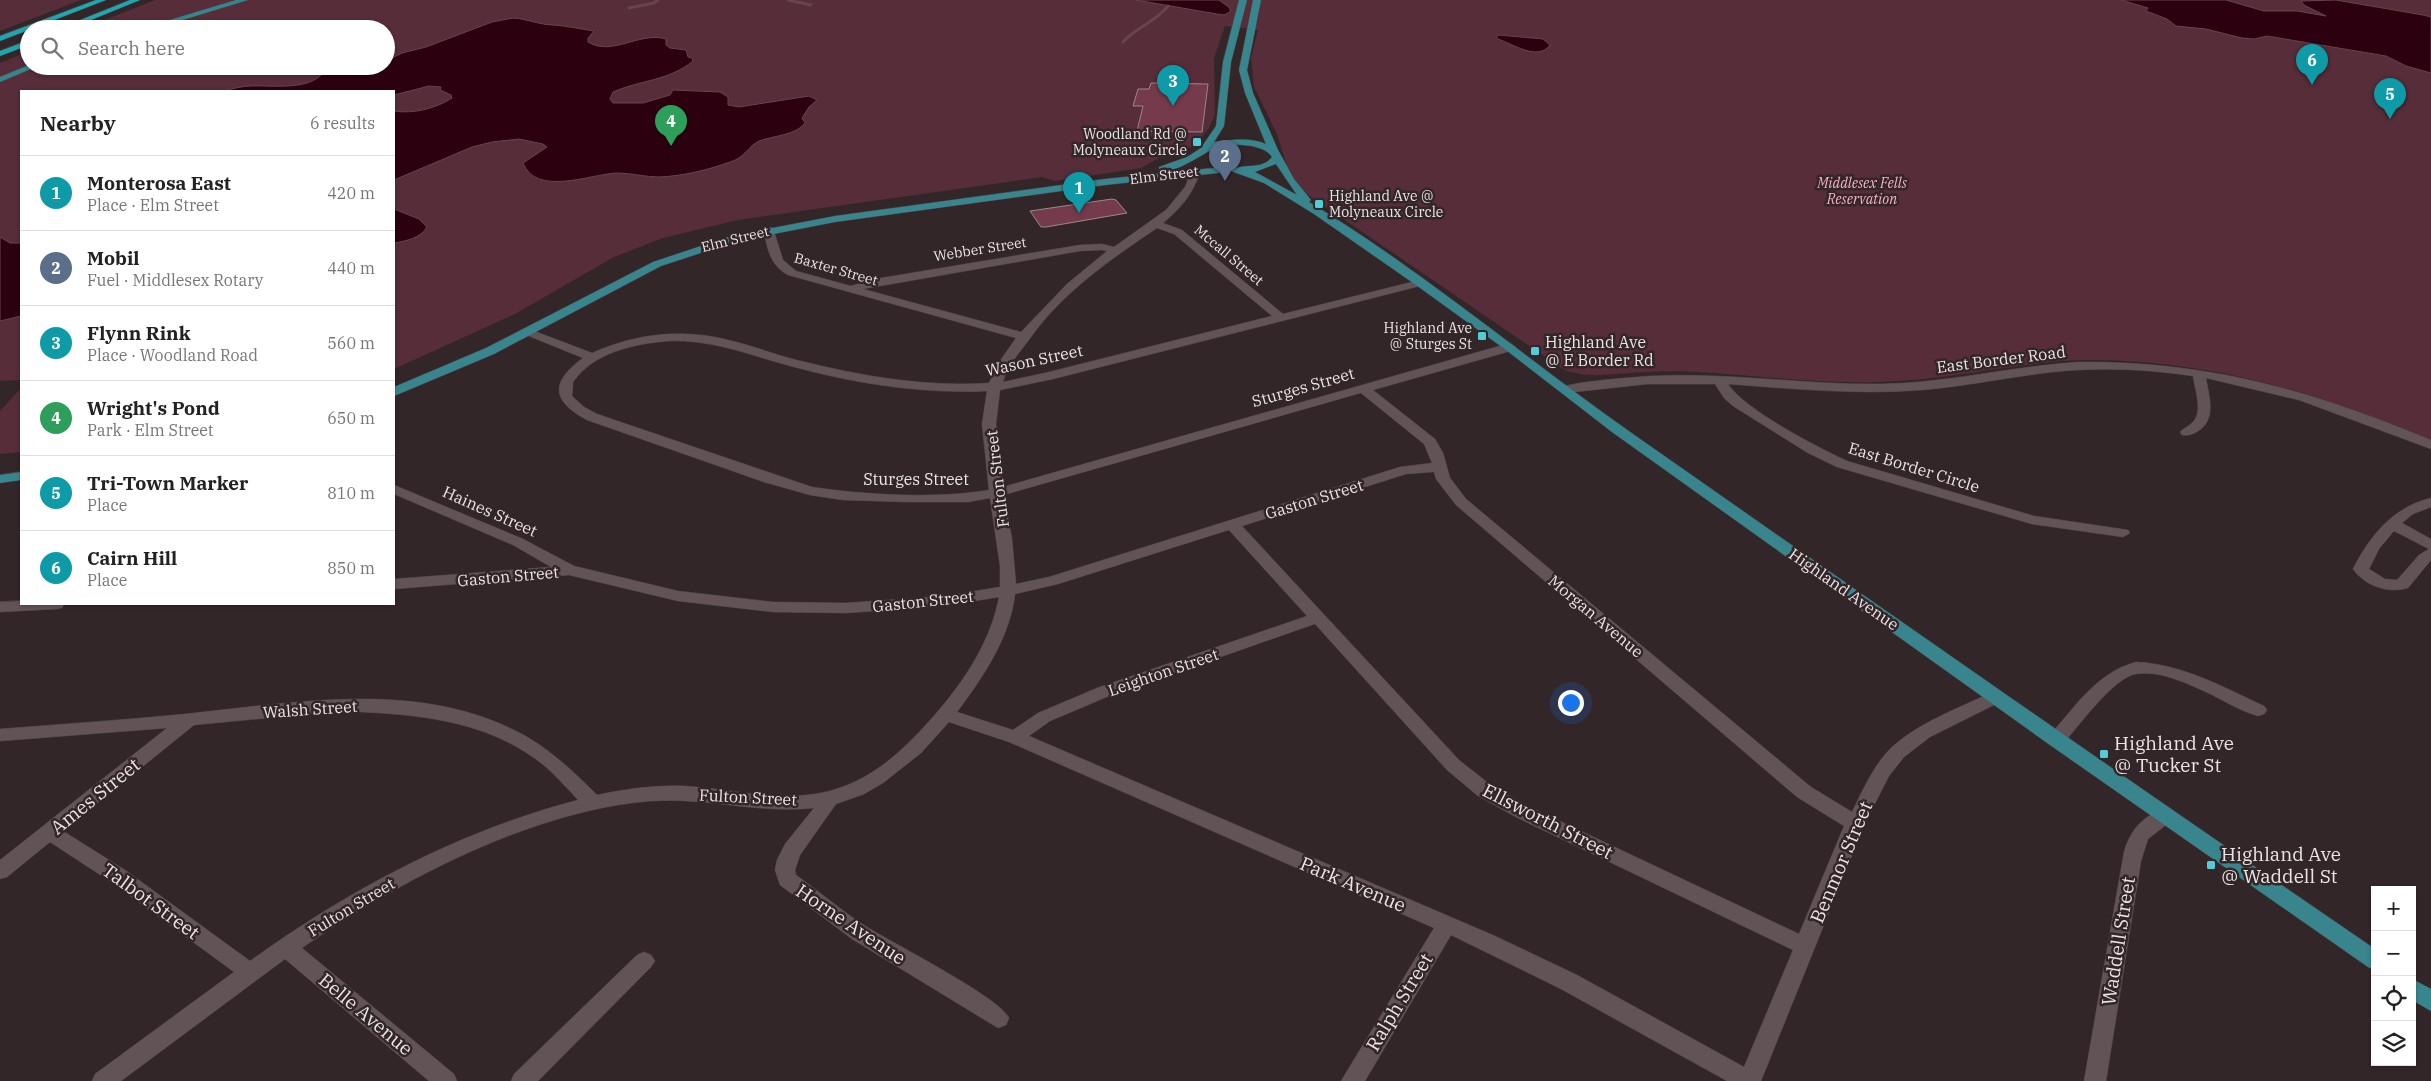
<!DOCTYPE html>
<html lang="en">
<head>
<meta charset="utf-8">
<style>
  body { margin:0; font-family:"IBM Plex Serif",serif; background:#f6f6f6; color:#222 }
  .controls { position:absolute; right:15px; bottom:15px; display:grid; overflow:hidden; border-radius:0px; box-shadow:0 1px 4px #0004 }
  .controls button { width:45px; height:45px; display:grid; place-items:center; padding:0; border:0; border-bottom:1px solid #e0e0e0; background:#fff; color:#222; font:25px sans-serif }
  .you { position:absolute; left:1570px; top:702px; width:18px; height:18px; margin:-12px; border:4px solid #fff; border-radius:50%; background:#1a73e8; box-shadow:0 0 0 8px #1a73e833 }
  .badge { display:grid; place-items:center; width:32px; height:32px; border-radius:50%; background:#386e73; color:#fff; font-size:16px; font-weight:700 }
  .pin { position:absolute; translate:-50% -41px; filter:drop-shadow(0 1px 2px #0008) }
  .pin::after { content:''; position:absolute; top:26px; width:18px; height:15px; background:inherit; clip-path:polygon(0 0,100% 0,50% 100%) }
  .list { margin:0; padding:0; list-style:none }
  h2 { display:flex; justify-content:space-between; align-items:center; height:65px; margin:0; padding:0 20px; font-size:21px }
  h2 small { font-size:16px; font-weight:400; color:#767676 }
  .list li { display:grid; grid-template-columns:32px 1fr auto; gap:15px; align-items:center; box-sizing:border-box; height:75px; padding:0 20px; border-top:1px solid #e0e0e0 }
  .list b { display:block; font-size:19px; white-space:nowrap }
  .list p { margin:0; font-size:16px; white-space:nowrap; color:#767676 }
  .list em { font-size:16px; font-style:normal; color:#767676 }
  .icon { flex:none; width:28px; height:28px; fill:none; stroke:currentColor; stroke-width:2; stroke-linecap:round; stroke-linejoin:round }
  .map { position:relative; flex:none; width:2431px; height:1081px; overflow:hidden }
  .search { position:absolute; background:#fff; box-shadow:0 1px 4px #0004; left:20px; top:20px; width:375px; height:55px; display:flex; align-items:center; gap:12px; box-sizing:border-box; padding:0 18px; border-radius:28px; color:#767676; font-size:19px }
  .panel { position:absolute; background:#fff; box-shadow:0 1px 4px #0004; left:20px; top:90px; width:375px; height:515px; border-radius:0px }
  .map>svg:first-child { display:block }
  .green { fill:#562d38 }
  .water { fill:#2d000f; stroke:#66444f }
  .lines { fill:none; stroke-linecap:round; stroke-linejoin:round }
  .stream { stroke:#66444f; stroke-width:3 }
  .building { fill:#753b4c; stroke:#99898c }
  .minor-casing { stroke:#4c4245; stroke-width:1 }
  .major-casing { stroke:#4c4245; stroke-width:1 }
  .highway-casing { stroke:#4c4245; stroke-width:1 }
  .minor { fill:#625357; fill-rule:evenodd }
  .major { fill:#39858d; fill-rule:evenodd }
  .highway { fill:#1ea7b1; fill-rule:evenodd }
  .poi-dot { fill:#52ccd6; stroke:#332629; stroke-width:2 }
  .labels { text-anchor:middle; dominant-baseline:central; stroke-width:5; stroke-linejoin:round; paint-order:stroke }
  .far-poi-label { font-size:14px; fill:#ebe3e5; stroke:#332629; text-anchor:end }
  .far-street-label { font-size:14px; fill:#ebe3e5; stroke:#332629 }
  .far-park-label { font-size:14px; font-style:italic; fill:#faafc2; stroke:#332629 }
  .poi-label { font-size:16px; fill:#ebe3e5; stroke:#332629; text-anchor:start }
  .street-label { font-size:16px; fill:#ebe3e5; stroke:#332629 }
  .near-poi-label { font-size:19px; fill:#ebe3e5; stroke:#332629; text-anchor:start }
  .near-street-label { font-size:19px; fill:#ebe3e5; stroke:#332629 }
</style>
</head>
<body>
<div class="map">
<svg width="2431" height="1081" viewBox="0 0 2431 1081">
  <rect width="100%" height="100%" fill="#332629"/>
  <path class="green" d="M0,0H81L0,31Z
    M155,0H2431V440C2338,400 2242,370 2141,362C2112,360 2081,359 2052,362C2001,367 1950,378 1898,381C1831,386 1765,376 1699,372C1677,371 1654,371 1632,373C1609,374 1585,379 1563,369L1304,192L1288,170L1277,134L1254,87L1251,58L1258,30L1225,26L1214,58L1215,114L1209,128L1195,145L1182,151L1157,159L1141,168L1055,181L1042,177L738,220L663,238L614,257L515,314L394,369V91H21V380L0,381V63L29,51V66H386V29H82Z
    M21,388V452L0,454V411Z"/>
  <path class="water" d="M1136,0H1219L1230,8V12L1224,15L1217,14Z
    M2121,0H2226L2264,11H2297L2326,16L2304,5L2301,1L2336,0L2423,15L2431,17V73L2406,66L2386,56L2267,36L2254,39L2242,38L2206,29L2176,26L2167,19L2146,11L2148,8Z
    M513,18C528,19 540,25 553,25C568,26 580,29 594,31L588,38V42C612,57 640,31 666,39V45L670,48L686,50L688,57L692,58L693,61C669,81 640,80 613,92L610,99L613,103H643L670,95L673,90L720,92L728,97V105L739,107L809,96L817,100L809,107L802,118L805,123C797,135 772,136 759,141C747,147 746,157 730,162C708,170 683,176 659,177C645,177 631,173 617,173C591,174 536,197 523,163L547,147L543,144L519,139L492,142L472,147L394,180V111C413,114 435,109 452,98L451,95L440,90L441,87L429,86L394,95V91H223C232,89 242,86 251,86C272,85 308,91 323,73L322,71L329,68L386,66V61L402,53L426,47L492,22Z
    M1499,35L1543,39L1550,45C1538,62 1511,43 1498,39L1496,37Z
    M394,209L419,219L427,227C421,238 406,241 394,243Z
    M0,237L10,243H21V316L0,321Z"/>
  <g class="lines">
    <path class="stream" d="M788,0L811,5
      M629,8L654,3L658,0
      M1123,42C1136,27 1156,22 1168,6"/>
  </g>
  <path class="building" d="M1151,83L1208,84L1202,132L1137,131L1143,106H1133L1138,89H1149Z
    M1112,199L1116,200L1127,213L1046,227H1041L1030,211Z"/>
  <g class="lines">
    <defs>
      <path id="minor" d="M1192,170L1200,172C1193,194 1181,208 1163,223L1182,230L1283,314L1420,280L1426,283L1424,285L1053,379L1000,390L996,424L1003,487L1510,343L1516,347L1514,350L1373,390L1435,439L1443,453L1450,478L1466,499L1811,787L1852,812C1863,790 1874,764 1892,747C1920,722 1957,709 1990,693L1996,691L2002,693L2005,697L2002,701L1930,737L1904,757L1889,776L1865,823L1761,1081H1727L1561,989L1451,935L1365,1081H1341L1434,928L1009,742L949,722L921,753L883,783L864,794L836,804L800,855L795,870L796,875C820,892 843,912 867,927C894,944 999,997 1009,1018L1006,1025L998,1028L852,939L780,885L775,870L777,860L785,844L814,808C759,814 706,797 651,801C533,810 398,881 302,948L454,1074L457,1081H429L285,959L121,1081H92L95,1074L234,972L111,882L50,842L7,877L0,879V860L167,728L0,741V729C62,724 124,720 185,714C292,703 413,680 514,730C547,746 572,770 597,795C625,789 655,785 684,786C735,789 792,806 842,787C882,773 912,741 939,710C966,678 991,640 999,597L944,606L846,613L773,612L678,601L569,575L394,589V579L551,567L513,545L394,494V485L523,539L574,566L678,591L773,602L846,603L944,596L1000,587V566L990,498L968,502H907L843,500L810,495L764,482L587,420C551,401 550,382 583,358L519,332L525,328L529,329L592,353C637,333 684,328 732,341C757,347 781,357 805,362C865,377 928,387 989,383L1000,361L1016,338L788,275C770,265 767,249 764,230L769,227L773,228L783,260L796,271L851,286L875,279L1080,245L1102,244L1114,247L1166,210L1185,187ZM1157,228L1174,234L1272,316L1049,372L1003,382C1008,364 1021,351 1031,337C1063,292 1111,259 1157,228ZM1102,250L1107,251L1067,284L1021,332L863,289L1080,251ZM668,341C714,339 754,357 798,368C858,384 924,394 987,391L982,424L989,490C936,499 865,495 812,487L597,414L584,407L572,396L573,382C594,352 634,344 668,341ZM1361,393L1424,444L1432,463L1400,467L1049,577L1016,584L1012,539L1004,495ZM1434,472L1436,479L1456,505L1797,797L1844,826L1799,934L1532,808L1492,786L1459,760L1242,526L1406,474ZM1229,530L1307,616L1097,688L1038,713L1013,730L957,712C983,677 1010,638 1015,594L1058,584ZM1315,624L1447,770L1478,796L1518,818L1793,950L1744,1067L1577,975L1495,936L1029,736L1050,721L1109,696ZM361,712C427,715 493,723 546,767C557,777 568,789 578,800C459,831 350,889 250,961L125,870L63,831L194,725L309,714Z
        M2080,362C2208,361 2314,391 2431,440V449L2299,400L2206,378C2209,397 2217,419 2198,431C2192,435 2188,436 2182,435L2180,432C2184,428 2189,426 2193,422C2203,411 2195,390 2193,376C2147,369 2099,367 2053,372C2009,377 1966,386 1922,390C1857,395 1793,389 1728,384C1745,410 1817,447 1847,461L2034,516L2128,530L2130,533L2123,537L2032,524L1837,467L1808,453L1733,406L1724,398L1715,384H1648L1565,393L1559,389C1564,382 1637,377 1651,376C1728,372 1804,385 1881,384C1948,383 2013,366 2080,362Z
        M2431,498V507L2413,514L2402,523L2431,539V560L2408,588C2388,594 2365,586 2353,569L2356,563C2373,532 2396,506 2431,498ZM2394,531L2429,549L2419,555L2397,580L2385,579L2369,569L2379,549Z
        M21,601V604H64L62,608L56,609L0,612V602Z
        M2136,662C2182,664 2223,687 2264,706L2267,710L2264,714L2258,716C2240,711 2223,700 2206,692C2186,683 2159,670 2136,674C2114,677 2078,727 2062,745L2056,746L2050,745L2047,740L2050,735C2076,706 2096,673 2136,662Z
        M2164,809L2171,811L2174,816L2171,821L2148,839L2141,861L2106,1081H2084L2124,852C2130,831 2142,816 2164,809Z
        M644,952L651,955L655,961L651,967L538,1081H511L514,1074L637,955Z"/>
      <path id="major" d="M236,0H248L153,29H140Z
        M1239,0H1247L1231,62L1224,126L1214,142C1231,140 1249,137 1266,144L1245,93L1239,70L1253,0H1261L1247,70L1253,93L1278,150L1294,179L1311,200L1309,202C1423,271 1525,358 1633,434C1880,607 2126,779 2375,949V970L2368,967L2050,745L1612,432L1506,350L1416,285L1314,214L1264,183L1231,171C1242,162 1262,171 1272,157C1264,143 1226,142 1213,149C1199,156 1175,174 1159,171V167L1187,157L1201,148L1216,126L1223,62ZM1276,164L1297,195L1255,172Z
        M29,65L38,66L0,82V77Z
        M1224,167L1227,168V172L1105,185L835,222L737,241L661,266L494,354L394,396V387L486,348L653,262L731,236L835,216L1105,179Z
        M21,472V480L0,483V475Z
        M2412,979L2431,989V1011L2412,1000Z"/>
      <path id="highway" d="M96,0H106L0,41V36Z
        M130,0H140L69,29H58Z
        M29,40V45L0,56V51Z"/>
    </defs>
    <use href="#minor" class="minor-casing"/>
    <use href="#major" class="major-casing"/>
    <use href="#highway" class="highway-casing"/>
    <use href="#minor" class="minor"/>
    <use href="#major" class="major"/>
    <use href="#highway" class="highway"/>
  </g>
  <g class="poi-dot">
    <rect x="1192" y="137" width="10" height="10" rx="2.5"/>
    <rect x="1314" y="199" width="10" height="10" rx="2.5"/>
    <rect x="1477" y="331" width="10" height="10" rx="2.5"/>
    <rect x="1530" y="346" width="10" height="10" rx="2.5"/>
    <rect x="2099" y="749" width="10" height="10" rx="2.5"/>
    <rect x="2206" y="860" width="10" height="10" rx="2.5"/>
  </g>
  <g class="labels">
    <g class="far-poi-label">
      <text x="1187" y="134">Woodland Rd @<tspan x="1187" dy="16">Molyneaux Circle</tspan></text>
      <text x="1329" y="196" text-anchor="start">Highland Ave @<tspan x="1329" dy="16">Molyneaux Circle</tspan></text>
      <text x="1472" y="328">Highland Ave<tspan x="1472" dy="16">@ Sturges St</tspan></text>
    </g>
    <g class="far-street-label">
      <text transform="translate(1164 175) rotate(-7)">Elm Street</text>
      <text transform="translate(735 239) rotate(-14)">Elm Street</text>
      <text transform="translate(980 249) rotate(-9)">Webber Street</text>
      <text transform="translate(1229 255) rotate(40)">Mccall Street</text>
      <text transform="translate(836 269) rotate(16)">Baxter Street</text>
    </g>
    <g class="far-park-label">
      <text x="1862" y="183">Middlesex Fells<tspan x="1862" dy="16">Reservation</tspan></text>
    </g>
    <g class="poi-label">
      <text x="1545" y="342">Highland Ave<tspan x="1545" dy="18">@ E Border Rd</tspan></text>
    </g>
    <g class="street-label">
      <text transform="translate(2001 359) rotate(-7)">East Border Road</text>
      <text transform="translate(1034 360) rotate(-12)">Wason Street</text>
      <text transform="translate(1303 387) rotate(-16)">Sturges Street</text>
      <text transform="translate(1914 467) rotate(17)">East Border Circle</text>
      <text x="916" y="479">Sturges Street</text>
      <text transform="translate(997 479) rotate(-97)">Fulton Street</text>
      <text transform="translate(1314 499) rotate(-17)">Gaston Street</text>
      <text transform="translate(490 511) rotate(24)">Haines Street</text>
      <text transform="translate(508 576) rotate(-5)">Gaston Street</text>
      <text transform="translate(1844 589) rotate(35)">Highland Avenue</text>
      <text transform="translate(923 601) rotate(-6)">Gaston Street</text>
      <text transform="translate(1596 616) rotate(40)">Morgan Avenue</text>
      <text transform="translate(1163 672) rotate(-19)">Leighton Street</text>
      <text transform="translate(310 709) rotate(-4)">Walsh Street</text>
      <text transform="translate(748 797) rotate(3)">Fulton Street</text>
      <text transform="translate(351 907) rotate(-31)">Fulton Street</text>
    </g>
    <g class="near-poi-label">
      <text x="2114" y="743">Highland Ave<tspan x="2114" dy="22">@ Tucker St</tspan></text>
      <text x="2221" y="854">Highland Ave<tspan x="2221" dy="22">@ Waddell St</tspan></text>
    </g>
    <g class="near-street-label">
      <text transform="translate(95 796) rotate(-39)">Ames Street</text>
      <text transform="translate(1548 821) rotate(27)">Ellsworth Street</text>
      <text transform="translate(1841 862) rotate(-67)">Benmor Street</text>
      <text transform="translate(1353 884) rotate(23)">Park Avenue</text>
      <text transform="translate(151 901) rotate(36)">Talbot Street</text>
      <text transform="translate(851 924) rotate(34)">Horne Avenue</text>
      <text transform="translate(2118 941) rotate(-81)">Waddell Street</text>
      <text transform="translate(1399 1002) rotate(-59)">Ralph Street</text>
      <text transform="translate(366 1014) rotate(40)">Belle Avenue</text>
    </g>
  </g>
</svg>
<div class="controls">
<button>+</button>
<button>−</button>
<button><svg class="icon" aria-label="locate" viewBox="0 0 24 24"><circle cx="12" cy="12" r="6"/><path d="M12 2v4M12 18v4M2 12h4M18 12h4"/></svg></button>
<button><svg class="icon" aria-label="layers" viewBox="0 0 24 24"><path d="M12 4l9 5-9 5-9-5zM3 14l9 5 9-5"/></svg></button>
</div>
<div class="you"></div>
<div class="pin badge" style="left:1079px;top:213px;background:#0f9aa8">1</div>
<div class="pin badge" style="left:1225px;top:181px;background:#5c6f8a">2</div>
<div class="pin badge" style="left:1173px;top:106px;background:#0f9aa8">3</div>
<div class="pin badge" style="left:671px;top:146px;background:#2e9e5b">4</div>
<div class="pin badge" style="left:2390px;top:119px;background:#0f9aa8">5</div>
<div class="pin badge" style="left:2312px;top:85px;background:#0f9aa8">6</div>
<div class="search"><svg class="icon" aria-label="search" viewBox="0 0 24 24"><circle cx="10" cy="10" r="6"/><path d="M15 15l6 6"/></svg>Search here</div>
<section class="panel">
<h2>Nearby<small>6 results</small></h2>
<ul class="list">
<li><span class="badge" style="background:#0f9aa8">1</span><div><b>Monterosa East</b><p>Place · Elm Street</p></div><em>420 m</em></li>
<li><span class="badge" style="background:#5c6f8a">2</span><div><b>Mobil</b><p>Fuel · Middlesex Rotary</p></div><em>440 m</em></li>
<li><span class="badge" style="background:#0f9aa8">3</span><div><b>Flynn Rink</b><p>Place · Woodland Road</p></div><em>560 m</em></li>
<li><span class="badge" style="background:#2e9e5b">4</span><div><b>Wright's Pond</b><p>Park · Elm Street</p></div><em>650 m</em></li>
<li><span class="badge" style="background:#0f9aa8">5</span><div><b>Tri-Town Marker</b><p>Place</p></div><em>810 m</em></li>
<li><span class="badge" style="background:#0f9aa8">6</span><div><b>Cairn Hill</b><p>Place</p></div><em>850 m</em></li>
</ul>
</section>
</div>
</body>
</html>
